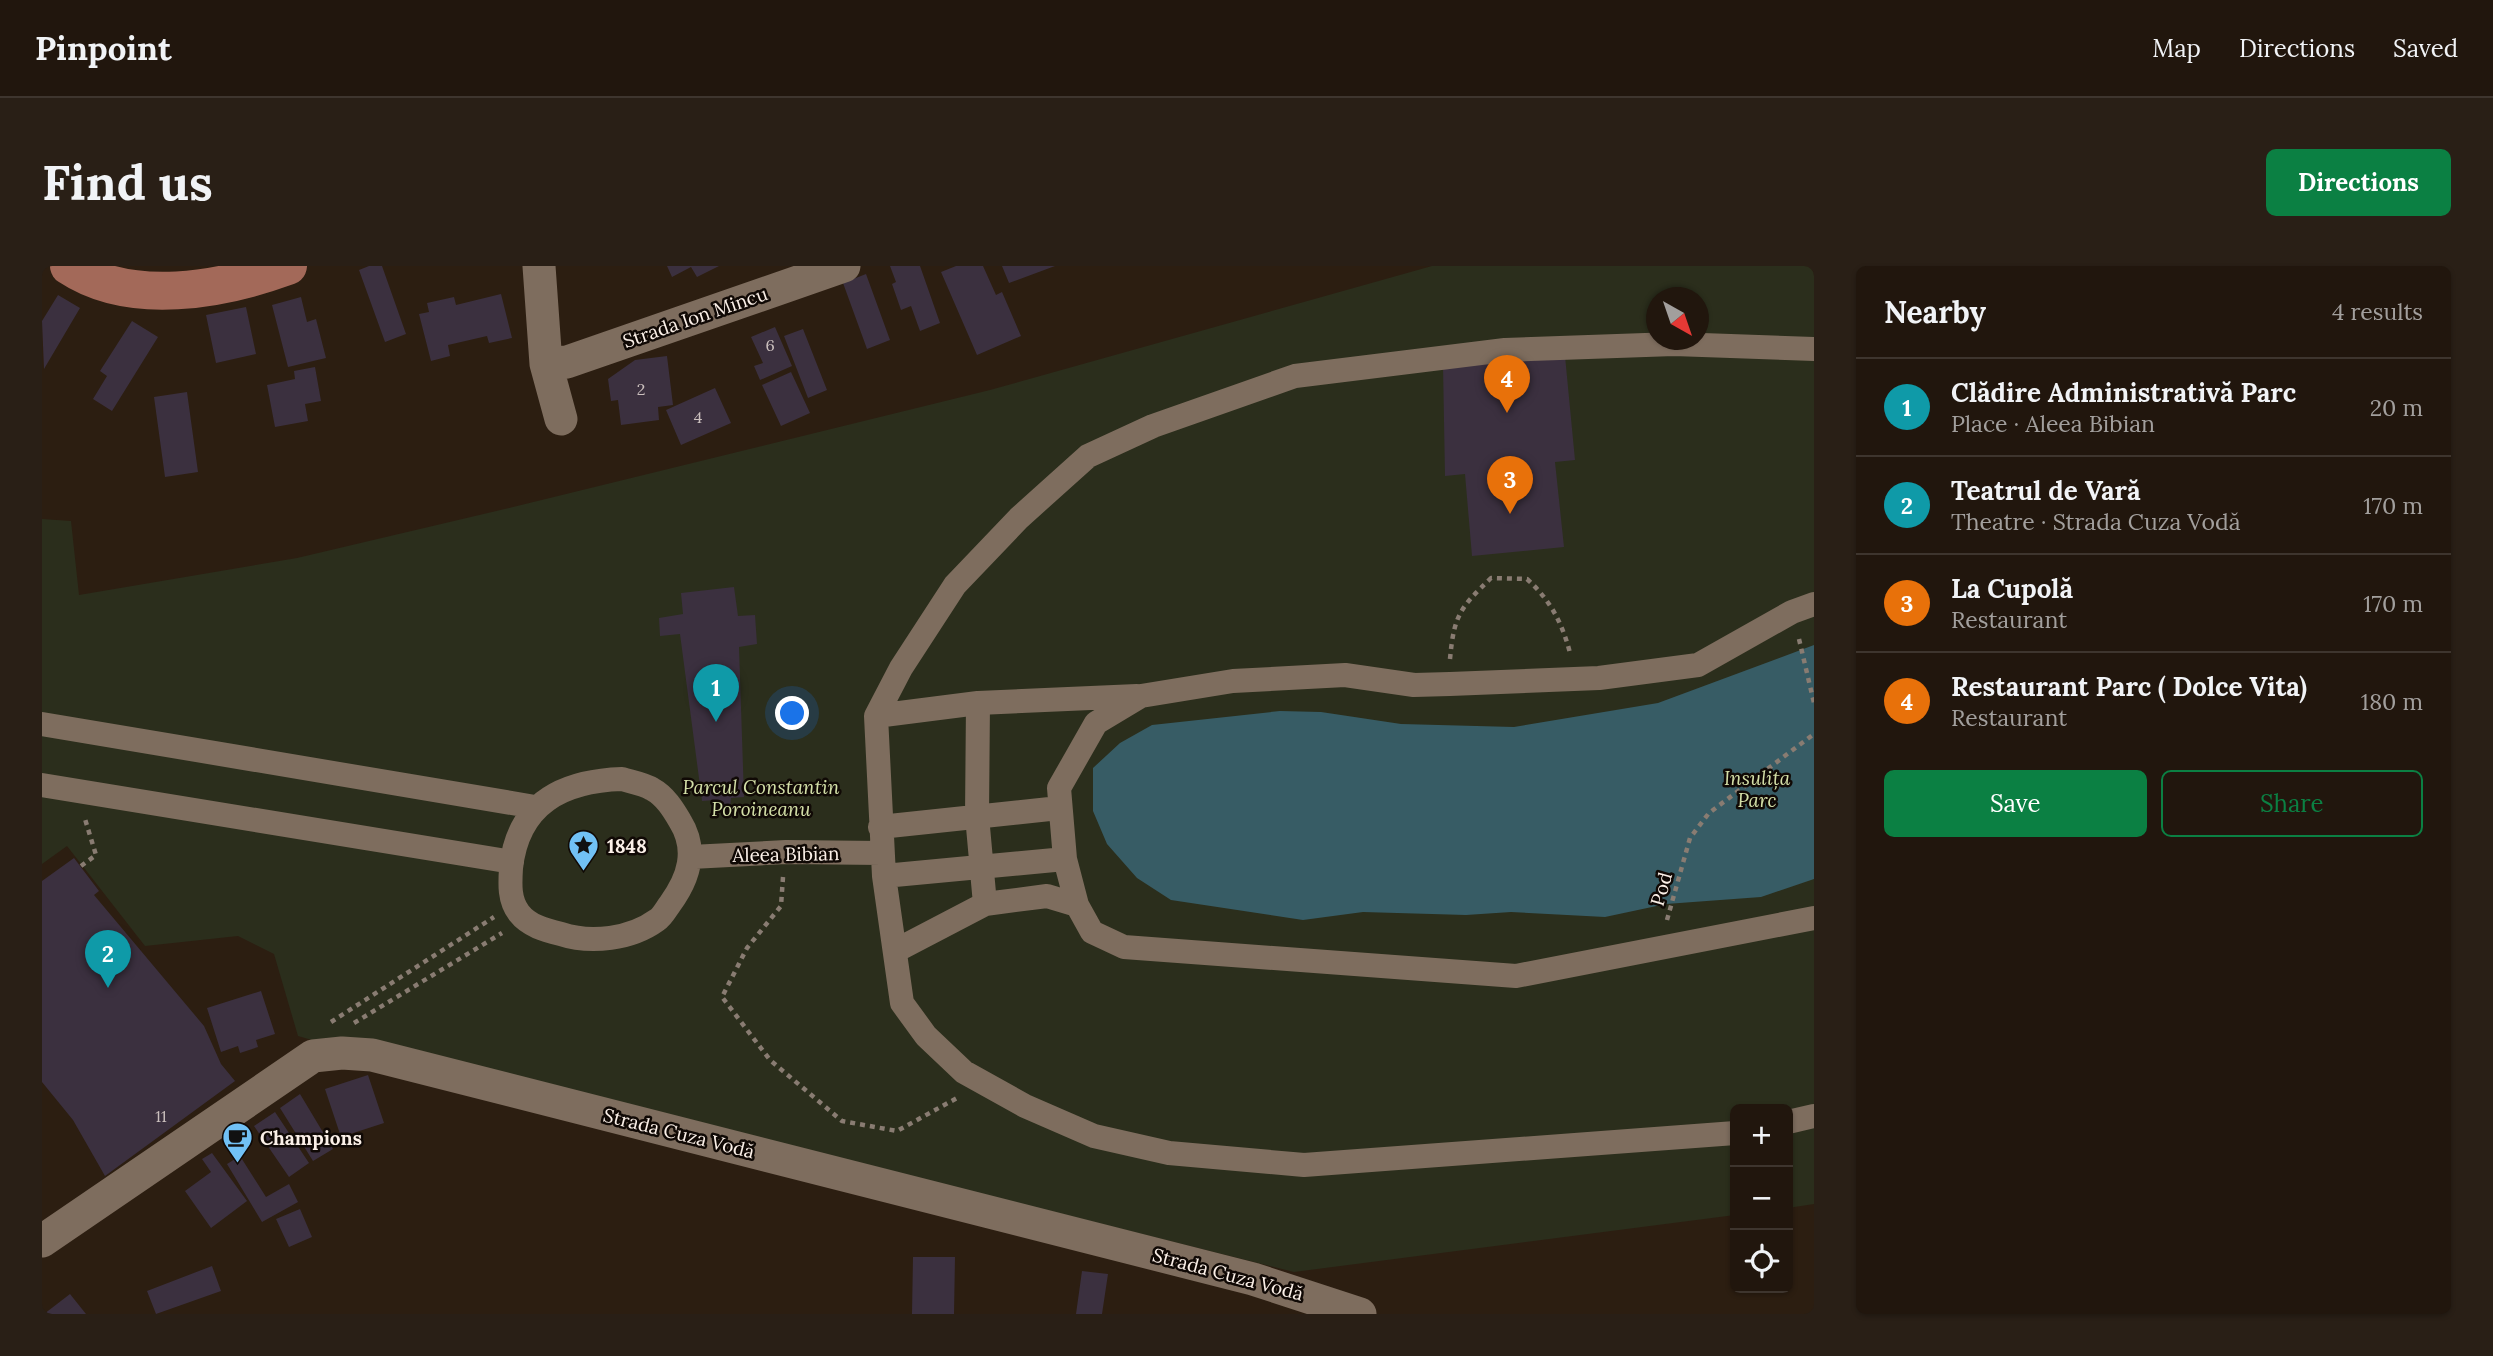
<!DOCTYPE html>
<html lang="en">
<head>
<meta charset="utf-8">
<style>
  body { margin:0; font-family:Lora,serif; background:#291f16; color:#f1f3f6 }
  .controls { position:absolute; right:21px; bottom:21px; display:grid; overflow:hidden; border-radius:10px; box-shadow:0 2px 5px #0004 }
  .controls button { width:63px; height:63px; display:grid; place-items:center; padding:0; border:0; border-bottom:2px solid #3e352e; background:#21160d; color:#f1f3f6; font:35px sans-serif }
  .compass { position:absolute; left:1604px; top:21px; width:63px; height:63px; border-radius:50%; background:#21160d; box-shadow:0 2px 5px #0004; rotate:140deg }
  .you { position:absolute; left:751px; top:448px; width:24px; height:24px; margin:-18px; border:5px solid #fff; border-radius:50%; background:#1a73e8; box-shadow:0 0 0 10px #1a73e833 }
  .badge { display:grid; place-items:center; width:46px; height:46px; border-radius:50%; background:#0b8043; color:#fff; font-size:23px; font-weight:700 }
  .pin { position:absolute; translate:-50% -58px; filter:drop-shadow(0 2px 4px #0008) }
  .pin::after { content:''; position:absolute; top:37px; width:24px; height:21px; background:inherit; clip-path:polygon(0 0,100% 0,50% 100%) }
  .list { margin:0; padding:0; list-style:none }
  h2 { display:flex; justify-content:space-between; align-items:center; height:91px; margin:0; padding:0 28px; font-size:30px }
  h2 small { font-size:23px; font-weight:400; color:#a29f9d }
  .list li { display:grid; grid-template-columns:46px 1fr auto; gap:21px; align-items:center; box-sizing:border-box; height:98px; padding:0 28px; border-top:2px solid #3e352e }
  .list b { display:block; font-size:26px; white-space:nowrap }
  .list p { margin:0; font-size:23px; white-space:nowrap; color:#a29f9d }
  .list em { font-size:23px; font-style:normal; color:#a29f9d }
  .actions { display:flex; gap:14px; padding:21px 28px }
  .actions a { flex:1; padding:16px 0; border:2px solid #0b8043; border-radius:10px; text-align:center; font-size:24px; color:#0b8043 }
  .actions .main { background:#0b8043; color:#fff }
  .icon { flex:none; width:38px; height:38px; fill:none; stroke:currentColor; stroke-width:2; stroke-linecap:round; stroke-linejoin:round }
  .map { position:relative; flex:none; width:1772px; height:1048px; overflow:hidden; border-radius:10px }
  header { display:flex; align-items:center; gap:42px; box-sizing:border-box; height:98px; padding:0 35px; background:#21160d; border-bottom:2px solid #3e352e }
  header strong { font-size:33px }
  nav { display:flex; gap:38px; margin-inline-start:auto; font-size:24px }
  .intro { display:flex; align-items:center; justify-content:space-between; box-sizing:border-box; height:168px; padding:0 42px }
  h1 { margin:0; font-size:49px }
  .button { padding:18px 32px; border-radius:10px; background:#0b8043; color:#fff; font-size:24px; font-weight:700 }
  main { display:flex; gap:42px; padding:0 42px }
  aside { flex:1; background:#21160d; border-radius:10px; box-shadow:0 2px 5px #0004 }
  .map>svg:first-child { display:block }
  .green { fill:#2b2e1c; fill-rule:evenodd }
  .water { fill:#375c65 }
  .building { fill:#3b303f }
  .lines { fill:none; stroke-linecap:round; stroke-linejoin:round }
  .path { stroke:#897c72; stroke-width:4.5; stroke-dasharray:5 5; stroke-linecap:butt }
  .pedestrian { stroke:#7e6d5e; stroke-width:24 }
  .minor { stroke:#7e6d5e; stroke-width:33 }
  .primary { stroke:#a36959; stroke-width:38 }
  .labels { text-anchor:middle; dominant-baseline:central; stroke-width:5; stroke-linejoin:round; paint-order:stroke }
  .number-label { font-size:16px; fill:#cbc0be }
  .street-label { font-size:19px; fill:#fbf0e8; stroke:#100905 }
  .park-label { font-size:19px; font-style:italic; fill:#d4e0a8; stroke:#100905 }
  .poi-label { font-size:19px; font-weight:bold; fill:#fbf0e8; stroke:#100905; text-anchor:start }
</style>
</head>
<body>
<header>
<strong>Pinpoint</strong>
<nav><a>Map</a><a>Directions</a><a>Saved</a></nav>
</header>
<div class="intro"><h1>Find us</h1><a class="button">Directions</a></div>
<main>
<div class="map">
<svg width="1772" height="1048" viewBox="0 0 1772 1048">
  <rect width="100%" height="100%" fill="#2c1e11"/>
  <path class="green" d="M1390,0H1772V938L1746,942V843H1693V949L1252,1006L323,775L280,777L256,770L232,688L196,670L103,680L25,580L0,598V253L29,255L37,329L255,292L467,242L948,124ZM1615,32H1657V74H1615Z"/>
  <path class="water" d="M1772,379V613L1719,631L1624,638L1563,651L1469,646L1424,649L1321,646L1261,654L1129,634L1095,612L1065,578L1051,545V502L1078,477L1110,459L1238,445L1279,446L1359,458L1472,461L1616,437Z"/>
  <path class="building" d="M327,0H340L364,68L343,76L317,4Z
    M625,0H677L655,11L649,1L630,11Z
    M848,0H878L898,57L878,65L869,40L859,44L850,18L854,16Z
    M914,0H941L954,29L960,26L979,70L935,89L899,6Z
    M960,0H1013L967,17Z
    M824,8L848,74L825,83L801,17Z
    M459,28L470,72L447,77L445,70L406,79L408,90L389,95L377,48L387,46L385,37L412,31L414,39Z
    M16,29L38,42L2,103L0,55Z
    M259,31L265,56L274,53L284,92L246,101L230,39Z
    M204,41L214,88L174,97L164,49Z
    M90,55L116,71L70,145L51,133L65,110L58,105Z
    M733,61L750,100L718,114L712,100L721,97L709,71Z
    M761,63L785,124L766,132L742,70Z
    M625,90L631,139L616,141L617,154L579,159L576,134L569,135L566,113L593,94Z
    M1523,90L1533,194L1513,196L1522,281L1430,290L1423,208L1403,210L1401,99Z
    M273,101L279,135L263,138L266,155L233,161L225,119L253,113L252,105Z
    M749,106L768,147L739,160L720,119Z
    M673,122L689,157L639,179L624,144Z
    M145,126L156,206L123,211L112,131Z
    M692,321L696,350L713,349L715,378L697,381L702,531L689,532L688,542L674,544L673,534L660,535L638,368L618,370L617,352L641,348L639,327Z
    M32,592L57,625L52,629L162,760L179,798L193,815L63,910L31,854L0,816V615Z
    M219,725L233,768L214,774L216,781L198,787L196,780L179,786L165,742Z
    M326,809L342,857L299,871L283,823Z
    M258,828L291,883L271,895L238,842Z
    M233,846L267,897L247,911L212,860Z
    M170,887L205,935L169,962L143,925L169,906L160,893Z
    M198,890L224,931L247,918L256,936L220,956L185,898Z
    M258,943L270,971L247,981L234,953Z
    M871,991H913L912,1048H870Z
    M170,1000L179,1025L114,1048L105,1025Z
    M1040,1005L1066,1008L1060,1048H1034Z
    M28,1028L44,1048H2Z"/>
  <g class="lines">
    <path class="path" d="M1757,373L1772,437
      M1408,393C1412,349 1418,342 1449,312L1485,313C1508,334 1520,356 1528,387
      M39,600L54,589L43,553
      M741,611L739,640L705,682L680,731L728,794L800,855L855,865L915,832
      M1625,654L1648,572L1667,547L1772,468
      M289,756L452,651
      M312,757L460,667"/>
    <path class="pedestrian" d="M1772,83L1632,78L1463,84L1253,110L1111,160L1046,190L977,252L913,319L859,402L834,450L842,610L1023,593L1035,639L1050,666L1082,681L1474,710L1772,652
      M834,450L936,437
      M0,458L493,541
      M580,513C590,516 602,518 610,523C623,530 631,543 638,555C656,584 647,612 628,638C624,643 621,650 615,654C589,673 549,678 519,668C503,664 487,660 477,647C467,634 468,618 469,602C476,537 521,515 580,513Z
      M0,519L470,596
      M838,561L1017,542
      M649,591L744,586L839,587
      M1023,593L1017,522L1054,457L1099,430L1191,415L1303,409L1372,419L1408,418L1557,412L1656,399L1750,346L1772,338
      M842,610L860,737L884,770L922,806L983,840L1052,870L1127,887L1262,899L1693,867
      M1035,639L1005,630L943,638L935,550L936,437L1095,430
      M853,685L943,638
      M1746,856L1772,850"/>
    <path class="minor" d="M497,0L504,98L519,153
      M504,98L525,96L802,0
      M0,975L271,790L300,787L330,789L1211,1013L1318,1048"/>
    <path class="primary" d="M27,0C89,41 180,24 246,0"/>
  </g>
  <defs>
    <symbol id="sight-pin" viewBox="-11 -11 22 30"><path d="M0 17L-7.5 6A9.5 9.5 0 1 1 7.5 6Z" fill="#71c1f5" stroke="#100905"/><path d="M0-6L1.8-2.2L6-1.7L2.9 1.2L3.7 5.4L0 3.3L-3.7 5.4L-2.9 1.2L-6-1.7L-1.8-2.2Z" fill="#111"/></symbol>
    <symbol id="cafe-pin" viewBox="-11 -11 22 30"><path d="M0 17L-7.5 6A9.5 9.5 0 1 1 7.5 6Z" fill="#71c1f5" stroke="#100905"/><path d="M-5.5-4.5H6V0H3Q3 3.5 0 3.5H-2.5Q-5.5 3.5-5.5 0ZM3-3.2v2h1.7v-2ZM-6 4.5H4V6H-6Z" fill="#111"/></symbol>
  </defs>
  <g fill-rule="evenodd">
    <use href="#sight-pin" x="524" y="562" width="35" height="47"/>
    <use href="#cafe-pin" x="178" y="854" width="35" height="47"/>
  </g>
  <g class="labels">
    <g class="number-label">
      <text x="728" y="79">6</text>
      <text x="599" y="123">2</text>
      <text x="656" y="151">4</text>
      <text x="119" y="850">11</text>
    </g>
    <g class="street-label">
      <text transform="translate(653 51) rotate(-19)">Strada Ion Mincu</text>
      <text transform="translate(744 588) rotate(-1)">Aleea Bibian</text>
      <text transform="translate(1619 623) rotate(-74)">Pod</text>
      <text transform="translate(637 867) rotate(14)">Strada Cuza Vodă</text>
      <text transform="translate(1186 1008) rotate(15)">Strada Cuza Vodă</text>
    </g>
    <g class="park-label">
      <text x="1715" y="512">Insulița<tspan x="1715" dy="22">Parc</tspan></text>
      <text x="719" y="521">Parcul Constantin<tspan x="719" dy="22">Poroineanu</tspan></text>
    </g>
    <g class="poi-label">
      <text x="565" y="580">1848</text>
      <text x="218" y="872">Champions</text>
    </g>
  </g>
</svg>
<div class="controls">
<button>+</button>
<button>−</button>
<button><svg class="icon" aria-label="locate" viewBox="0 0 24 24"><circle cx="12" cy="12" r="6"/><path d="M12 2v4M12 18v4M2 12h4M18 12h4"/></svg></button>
</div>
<svg class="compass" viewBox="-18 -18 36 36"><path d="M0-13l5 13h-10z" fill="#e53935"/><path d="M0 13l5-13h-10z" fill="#a29f9d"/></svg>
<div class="you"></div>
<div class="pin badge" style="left:674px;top:456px;background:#0f9aa8">1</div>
<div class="pin badge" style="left:66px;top:722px;background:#0f9aa8">2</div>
<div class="pin badge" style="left:1468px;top:248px;background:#e8710a">3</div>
<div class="pin badge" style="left:1465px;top:147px;background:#e8710a">4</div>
</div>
<aside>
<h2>Nearby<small>4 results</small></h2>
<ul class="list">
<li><span class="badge" style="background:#0f9aa8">1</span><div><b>Clădire Administrativă Parc</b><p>Place · Aleea Bibian</p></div><em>20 m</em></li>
<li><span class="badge" style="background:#0f9aa8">2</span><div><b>Teatrul de Vară</b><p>Theatre · Strada Cuza Vodă</p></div><em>170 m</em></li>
<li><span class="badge" style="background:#e8710a">3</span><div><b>La Cupolă</b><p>Restaurant</p></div><em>170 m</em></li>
<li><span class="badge" style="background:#e8710a">4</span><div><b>Restaurant Parc ( Dolce Vita)</b><p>Restaurant</p></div><em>180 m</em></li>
</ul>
<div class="actions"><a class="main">Save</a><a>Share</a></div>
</aside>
</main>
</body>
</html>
